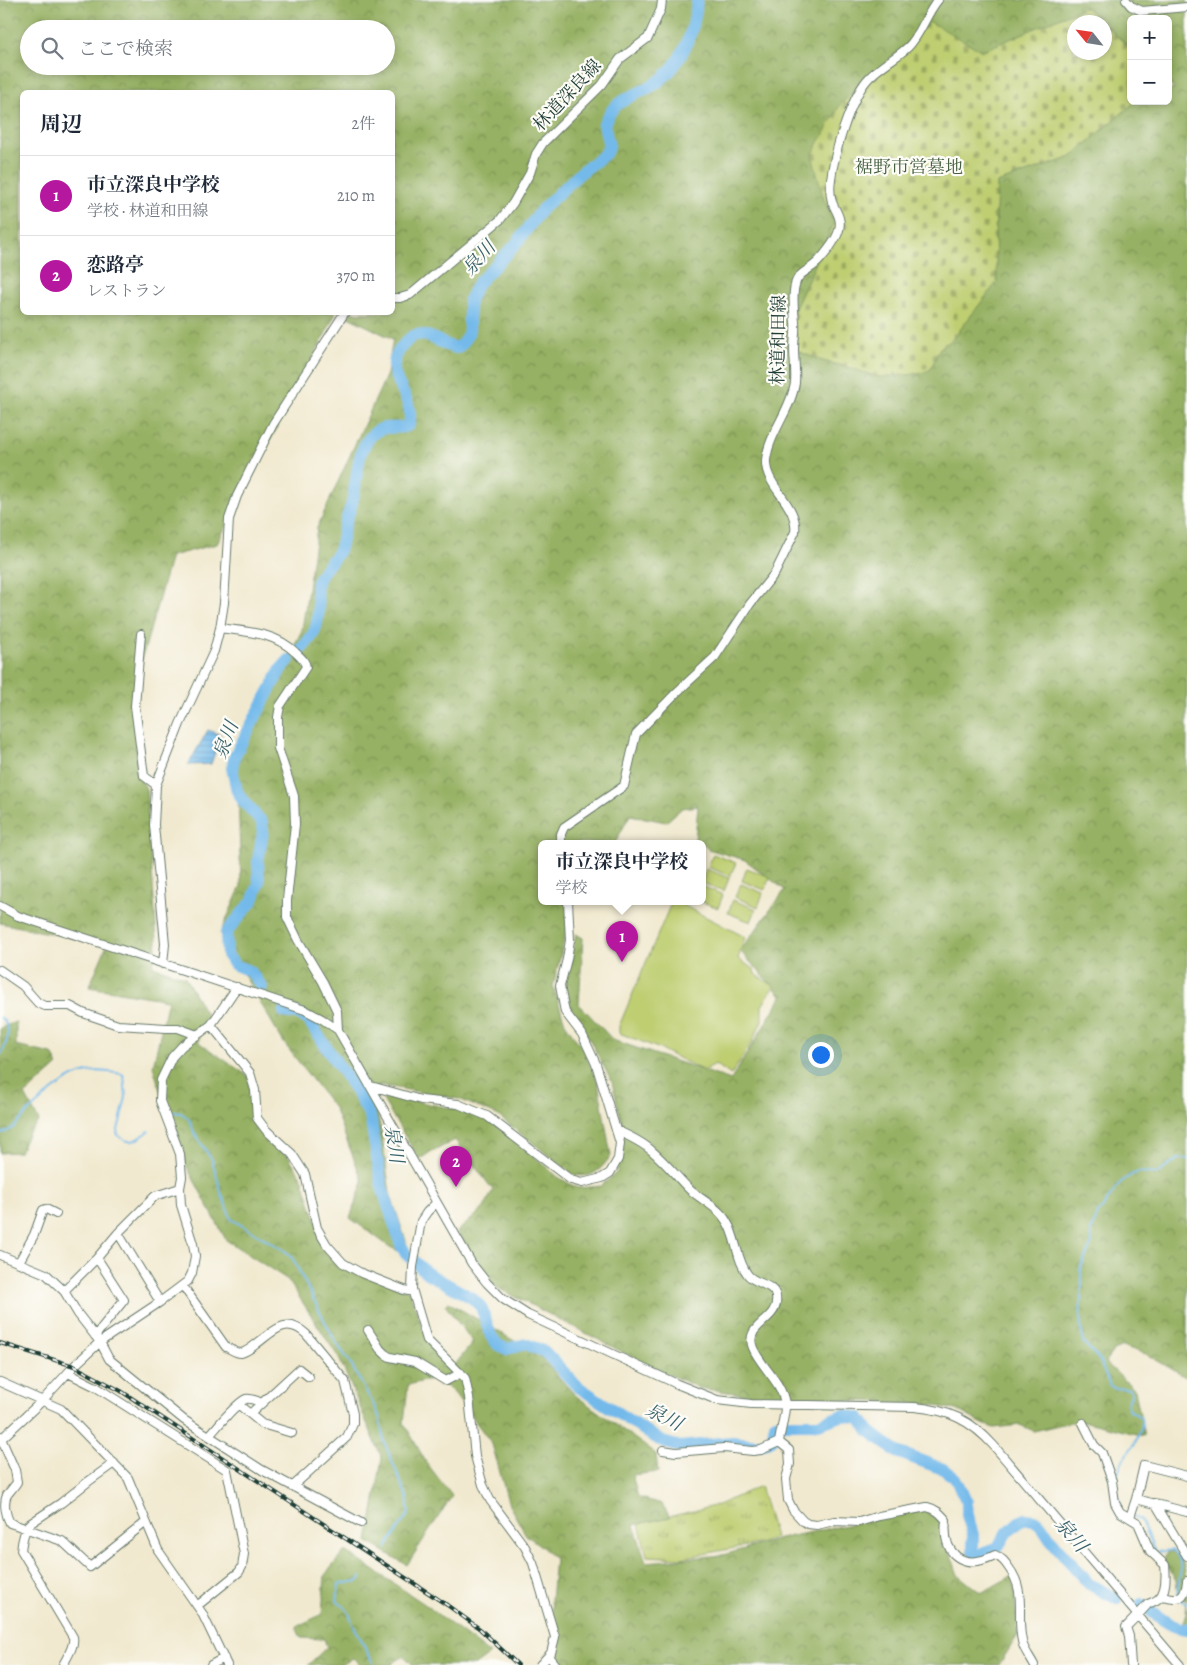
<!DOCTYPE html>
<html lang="ja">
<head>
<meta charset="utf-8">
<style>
  body { margin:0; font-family:Alegreya,"Noto Serif JP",serif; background:#f2f2f3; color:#1f2937 }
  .controls { position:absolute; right:15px; top:15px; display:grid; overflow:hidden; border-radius:8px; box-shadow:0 2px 8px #0003 }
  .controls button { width:45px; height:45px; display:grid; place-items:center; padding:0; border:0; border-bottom:1px solid #e0e1e3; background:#fff; color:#1f2937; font:25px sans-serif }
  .compass { position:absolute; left:1067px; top:15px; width:45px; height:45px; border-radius:50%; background:#fff; box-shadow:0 2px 8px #0003; rotate:300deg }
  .you { position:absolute; left:820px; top:1054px; width:18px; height:18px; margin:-12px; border:4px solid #fff; border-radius:50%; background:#1a73e8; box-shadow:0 0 0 8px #1a73e833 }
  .badge { display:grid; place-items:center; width:32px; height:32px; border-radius:50%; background:#b5179e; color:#fff; font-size:16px; font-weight:700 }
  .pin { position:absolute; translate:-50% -41px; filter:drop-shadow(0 1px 2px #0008) }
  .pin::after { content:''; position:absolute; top:26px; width:18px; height:15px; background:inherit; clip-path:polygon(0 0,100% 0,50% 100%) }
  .popup { position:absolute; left:538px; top:840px; width:168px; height:65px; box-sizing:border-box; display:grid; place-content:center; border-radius:8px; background:#fff; filter:drop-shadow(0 1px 4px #0005); font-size:16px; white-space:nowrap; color:#747a83 }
  .popup b { font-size:19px; color:#1f2937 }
  .popup::after { content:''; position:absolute; left:50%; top:100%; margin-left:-10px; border:10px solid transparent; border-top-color:#fff }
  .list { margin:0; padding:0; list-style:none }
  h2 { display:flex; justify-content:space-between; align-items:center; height:65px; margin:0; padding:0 20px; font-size:21px }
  h2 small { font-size:16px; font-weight:400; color:#747a83 }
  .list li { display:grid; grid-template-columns:32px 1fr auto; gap:15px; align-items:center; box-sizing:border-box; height:80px; padding:0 20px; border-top:1px solid #e0e1e3 }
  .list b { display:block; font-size:19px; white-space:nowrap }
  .list p { margin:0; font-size:16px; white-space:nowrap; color:#747a83 }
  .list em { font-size:16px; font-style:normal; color:#747a83 }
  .icon { flex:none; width:28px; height:28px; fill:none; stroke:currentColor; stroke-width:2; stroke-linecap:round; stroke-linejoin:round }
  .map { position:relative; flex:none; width:1187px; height:1665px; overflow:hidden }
  .search { position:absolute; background:#fff; box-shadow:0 2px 8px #0003; left:20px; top:20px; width:375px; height:55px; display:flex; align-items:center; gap:12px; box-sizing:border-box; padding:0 18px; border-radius:28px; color:#747a83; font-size:19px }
  .panel { position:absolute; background:#fff; box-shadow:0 2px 8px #0003; left:20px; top:90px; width:375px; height:225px; border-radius:8px }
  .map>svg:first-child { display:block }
  .grass { fill:url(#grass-tufts); stroke:#6e8652 }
  .forest { fill:url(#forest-crowns); stroke:#5a774c; fill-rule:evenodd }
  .cemetery { fill:url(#cemetery-stones); stroke:#6e8652 }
  .park { fill:#bece71; stroke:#6e8652 }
  .water { fill:url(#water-rules); stroke:#497c90 }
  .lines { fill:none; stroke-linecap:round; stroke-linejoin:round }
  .stream { stroke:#73baeb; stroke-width:2 }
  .river { stroke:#73baeb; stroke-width:12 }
  .minor-casing { stroke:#68796a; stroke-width:10 }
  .minor { stroke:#fff; stroke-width:8 }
  .rail-casing { stroke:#1f3d34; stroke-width:4 }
  .rail { stroke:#fdfcf7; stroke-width:2; stroke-dasharray:5.5; stroke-linecap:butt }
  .labels { text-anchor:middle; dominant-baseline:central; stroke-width:4.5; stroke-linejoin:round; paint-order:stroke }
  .street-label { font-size:18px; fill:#1f3d34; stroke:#fdfcf7 }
  .park-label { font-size:18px; fill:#476143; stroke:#fdfcf7 }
  .water-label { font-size:19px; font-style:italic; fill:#38626b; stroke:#fdfcf7 }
</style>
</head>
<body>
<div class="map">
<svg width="1187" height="1665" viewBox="0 0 1187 1665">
  <defs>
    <pattern id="grass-tufts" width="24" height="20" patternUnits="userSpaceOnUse" patternTransform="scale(1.25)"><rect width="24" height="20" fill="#bece71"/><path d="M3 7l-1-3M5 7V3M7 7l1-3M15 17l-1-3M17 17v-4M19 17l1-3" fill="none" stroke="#9aa85e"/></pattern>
    <pattern id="forest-crowns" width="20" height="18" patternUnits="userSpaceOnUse" patternTransform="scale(1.25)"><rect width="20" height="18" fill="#96b163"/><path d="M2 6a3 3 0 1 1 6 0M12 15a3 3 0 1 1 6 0" fill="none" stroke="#7a9152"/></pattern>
    <pattern id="cemetery-stones" width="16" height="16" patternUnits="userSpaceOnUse" patternTransform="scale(1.25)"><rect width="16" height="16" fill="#bece71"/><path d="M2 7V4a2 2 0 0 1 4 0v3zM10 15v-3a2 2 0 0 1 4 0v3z" fill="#9aa85e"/></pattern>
    <pattern id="water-rules" width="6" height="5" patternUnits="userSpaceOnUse" patternTransform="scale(1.25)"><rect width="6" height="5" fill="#73baeb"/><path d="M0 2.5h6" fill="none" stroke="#5e98bf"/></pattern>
  </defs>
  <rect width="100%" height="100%" fill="#fdfcf7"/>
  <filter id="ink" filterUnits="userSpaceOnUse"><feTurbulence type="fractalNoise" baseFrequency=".02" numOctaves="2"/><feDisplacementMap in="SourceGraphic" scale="10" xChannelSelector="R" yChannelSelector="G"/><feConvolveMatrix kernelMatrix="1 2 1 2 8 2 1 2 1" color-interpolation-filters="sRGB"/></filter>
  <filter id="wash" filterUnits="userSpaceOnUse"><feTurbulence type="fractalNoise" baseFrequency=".0096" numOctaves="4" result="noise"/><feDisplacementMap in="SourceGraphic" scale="20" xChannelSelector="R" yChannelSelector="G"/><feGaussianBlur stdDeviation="1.12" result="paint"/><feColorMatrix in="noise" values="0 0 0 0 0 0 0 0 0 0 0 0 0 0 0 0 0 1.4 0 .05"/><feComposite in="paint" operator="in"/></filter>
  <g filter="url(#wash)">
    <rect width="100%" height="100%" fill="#f1e9cf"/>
    <path class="grass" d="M760,1486L775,1537L762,1543L681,1558L647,1556L639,1524L718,1505Z"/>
    <path class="forest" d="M0,0H1187V1378L1146,1354L1122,1346L1112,1352L1105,1362L1135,1390L1144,1436L1079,1420L1034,1431L1020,1425L994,1428L983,1424L957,1410L922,1403L900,1404L882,1402L748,1395L699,1388L644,1363L496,1287L457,1232L484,1208L493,1190L455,1140L419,1159L383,1100L387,1098L395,1097L464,1111L488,1120L515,1140L558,1177L577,1188L601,1186L617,1172L624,1131L612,1082L583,1027L571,1014L564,989L576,934L583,938L579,1004L613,1040L731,1080L782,996L740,951L785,890L745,860L708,849L702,843L695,840L698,806L682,808L666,822L630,815L615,843H542V901H566L568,925L553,986L565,1023L584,1051L598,1082L611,1156C599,1171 594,1178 574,1175L497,1115L459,1099L380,1085L374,1099L381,1131L390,1193L406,1241L407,1255L390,1247L350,1218L363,1182L334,1108L284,1043L220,934L241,886L237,762L302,630L317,528L387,374L393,339L340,313L392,312V92H22V312L336,313L217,544L171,556L136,680L137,770L146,789L157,941L153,966L185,977L208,1018L198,1042L248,1076L253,1125L289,1157L302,1178L327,1254L409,1291L428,1342L454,1366L473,1342L445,1305L448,1302L540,1356L575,1395L656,1454L658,1472L632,1475L638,1497L662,1504L670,1517L634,1525L646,1562L723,1555L787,1537L931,1508L946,1520L949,1549L958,1575L981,1593L1010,1577H1013L1018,1635L999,1665H562L552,1650L554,1627L551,1600L555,1559L541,1546L526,1535L509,1505L492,1444L455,1394L437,1378L408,1385L404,1423L426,1462L452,1496L407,1565L368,1542L382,1458L339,1358L288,1280L226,1240L177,1148L153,1066L168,1000L89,987L107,945L0,923ZM1085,7L1102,22H1104L1105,25L1131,49V19H1168V84L1174,89L1168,91V101L1135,102L1071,157L997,183L995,238L997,282L952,340L940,348L934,361L848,367L823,361L787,347V326L834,224L982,51ZM29,29H386V66H29Z
      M16,1022V1046L52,1054L58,1065L25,1095L39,1121L28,1134L20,1152L0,1153V1028Z
      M345,1551L423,1603L490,1654L475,1665H413L404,1656L393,1663L392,1665H361L353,1658L342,1665H308L327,1647L324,1639L301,1638L296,1627L322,1614L325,1575Z
      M1172,1551C1174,1553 1177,1553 1179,1556C1187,1565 1187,1589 1187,1601L1178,1596L1176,1580L1164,1561L1166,1553Z
      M1187,1602V1635L1178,1630L1186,1615Z"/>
    <path class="cemetery" d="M1085,7L1102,22H1074V52H1104L1105,25L1131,49V101H1136L1071,157L997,183L995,238L997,282L952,340L940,348L930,370L918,374L878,377L848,367L823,361L787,347V326L834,224L824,199L812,155L840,105L930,22L982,51Z"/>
    <path class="park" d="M713,854L736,863L730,876L708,867Z
      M747,868L770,877L765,890L742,881Z
      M706,869L729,878L724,891L702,883Z
      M741,884L763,893L758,907L735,897Z
      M702,886L723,895L718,908L700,901H702Z
      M733,900L756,909L751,922L728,913Z
      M672,901H675L745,937L738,959L754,969L755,974L774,986L762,1006V1021L751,1044L731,1075L715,1064L704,1071L658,1048L619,1033V1026Z"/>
    <path class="water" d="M208,730L221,735L211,764L188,765Z"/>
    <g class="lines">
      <path class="stream" d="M0,1017C13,1027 7,1044 0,1056
        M173,1112L181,1113L189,1119L194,1132L212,1160L221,1192L231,1219L284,1250L293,1259L335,1341L349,1361L376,1409L379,1416L384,1442L407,1497L409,1513L386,1548
        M0,1134C12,1131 19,1122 27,1113C42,1099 67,1075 88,1072C99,1070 111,1072 122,1074L124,1076L126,1097L117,1134C129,1147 137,1140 149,1131
        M1115,1480L1124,1458L1134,1445L1142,1426L1141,1418L1130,1410L1127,1404L1132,1393L1130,1389C1122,1387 1117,1390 1110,1386L1099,1359L1083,1342L1080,1317L1082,1280L1080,1269L1092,1243L1091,1231L1098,1214L1121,1182L1131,1175L1139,1172L1157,1174L1178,1159H1187
        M1117,1492L1120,1504
        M1132,1515L1141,1521L1155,1552L1173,1550C1187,1562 1177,1581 1177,1596
        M361,1577L359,1581L339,1584L337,1601L348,1611L353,1624L374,1665
        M1180,1600L1187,1604"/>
      <path class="river" d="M301,649C315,635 319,625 318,605C318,597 315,589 317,582C320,571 334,561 339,550C342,544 342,535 344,528C346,519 350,511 352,503C358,481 355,450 373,434C387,422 397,432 409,425C417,390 374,376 405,343C410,338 413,334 421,335C434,335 444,347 457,348L462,344L468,334L469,329V300L478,283L516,244L542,209L579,174L605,154L609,146L604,124C606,119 609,114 612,110C621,98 642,93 655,84C681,67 695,31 697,0
        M262,987L250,971L235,965L227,955L226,933L253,900L259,883L258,861L263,832L262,822L243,801L237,791L232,768L235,755L241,744L281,669L289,660
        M284,1012L297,1014L308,1020L354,1088L370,1116L382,1187L401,1245L406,1254L427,1273L472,1298L481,1307L491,1336L498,1345L507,1349L526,1344L545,1352L577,1386L653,1436L663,1442L680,1447L732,1442L758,1445L772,1440L775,1424H818L844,1415L860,1418L869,1431L897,1452L943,1469L955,1478L967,1502V1515L973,1535V1552L978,1555L998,1547L1005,1535L1019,1522L1026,1519L1034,1520L1041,1525L1051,1540L1089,1584L1117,1599
        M1141,1604C1155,1613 1169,1628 1187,1629"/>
    </g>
  </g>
  <g filter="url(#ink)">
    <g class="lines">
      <defs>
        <path id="minor" d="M1126,0L1131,6L1142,11L1187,7
          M392,298H400L410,295L500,220L513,203L530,173L536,154L543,143L602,85L620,59L648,38L661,9L662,0
          M220,628C247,632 274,632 295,652C300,657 305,660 306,667L280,706L278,717V748L294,796L295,824L287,900V917L298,940L323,982L337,1011L338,1030
          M141,634L135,706L144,776L156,785
          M561,843V834L564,827L624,786L636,734L676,693L715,657L750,604L775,573L795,532C799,505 764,486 766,460C769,433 791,410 795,383C796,371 794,360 794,349C794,340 796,331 795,322C794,311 792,296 795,285C797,275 805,272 813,266C822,259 836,241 839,230C842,218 836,212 832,202C830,195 830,186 831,179C834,154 850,100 867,80C878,67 895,59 908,47C920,36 926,14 938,0
          M0,906L18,916L305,1010L322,1019L338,1030L472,1264L487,1283L503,1299L528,1315L677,1384L717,1400L751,1404L914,1407C949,1410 971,1420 994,1446L1180,1665
          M163,964L165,944L154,825L156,785L180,724L214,651L220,628L224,603L229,519L237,496L273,424L345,312
          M0,970L23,986L38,1003L45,1006H70L83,1013L118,1025L166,1028H178L197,1035
          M211,1025L250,1073L255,1090L257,1118L266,1130L292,1154L305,1174L317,1228L327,1245L343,1263L361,1273L404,1290L409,1291L412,1289
          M371,1086L421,1100L458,1104L487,1116L571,1180L582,1183L602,1178L610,1173L618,1159L620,1143L596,1064L582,1034L565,1012L560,986L567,959L570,940L568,901
          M616,1130C629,1136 642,1142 652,1151C666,1163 677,1177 690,1190C702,1200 719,1208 727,1222C737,1238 736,1260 748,1275C755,1284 775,1284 776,1297C780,1321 743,1324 753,1348C761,1367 782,1382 785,1404C786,1412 780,1433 779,1442
          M180,1188L155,1196L118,1233L97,1258L64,1291L78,1314L100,1342L109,1359L184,1420L262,1470L361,1523
          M436,1203L427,1212L421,1221L413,1267L412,1289L427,1340L465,1378L469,1397L475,1456L483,1485L490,1500L525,1547L533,1563L555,1637L551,1653L540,1665
          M118,1233L160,1302
          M0,1255L46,1274L64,1291
          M19,1262L34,1235L43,1210L46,1209L56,1214
          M183,1286L226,1347C231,1349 235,1353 241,1353C246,1352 251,1348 255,1345C273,1332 285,1315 306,1334L345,1381L353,1414V1424L347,1437L292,1487
          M368,1330L380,1349L385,1354L390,1357L415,1362L446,1381L461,1373
          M95,1336L124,1300L97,1258
          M68,1373L96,1387L227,1470L244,1554L242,1567L239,1572L197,1606
          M0,1382L61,1409L128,1478L158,1550L202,1613L227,1665
          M239,1405L262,1424L292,1433
          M250,1414L299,1369L309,1377
          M1083,1423L1094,1445L1102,1453L1112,1481L1115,1503L1120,1512L1138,1523L1150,1551L1165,1565C1166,1576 1167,1592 1158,1599C1155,1602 1151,1602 1148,1604C1141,1612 1134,1619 1126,1627L1129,1636L1131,1665
          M0,1436L15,1470L17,1482C14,1487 10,1491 7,1495C3,1503 6,1516 10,1523L62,1541L90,1567L146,1522
          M209,1436C217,1427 236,1403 246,1399C251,1398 257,1401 262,1403
          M0,1440L42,1401L74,1366L100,1342L160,1302L188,1281L192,1273L195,1256L193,1244L181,1205L180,1188L182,1177L180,1154L160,1101L161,1080L172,1057L182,1046L211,1025L237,987
          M779,1442L789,1450L790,1464L786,1479L788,1500L793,1510L803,1521L808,1524L817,1525L834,1521L859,1522L879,1516L927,1507C936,1509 940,1513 946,1520C942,1555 963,1571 995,1555C1002,1558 1005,1562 1009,1568C1027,1592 1016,1615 1022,1641C1023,1649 1030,1657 1034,1665
          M663,1450L676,1452L724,1448L753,1451L761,1450L779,1442
          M1136,1499L1144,1465L1187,1476
          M1155,1503L1187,1556
          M1130,1517L1136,1499L1187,1512
          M1161,1596C1178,1599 1185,1602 1187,1581
          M549,1656L556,1665
          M63,1665C67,1657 75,1646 73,1637L21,1550C22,1542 24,1532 28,1525L61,1503L89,1481L114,1463
          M211,1665L224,1658"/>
      </defs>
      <use href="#minor" class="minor-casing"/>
      <use href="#minor" class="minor"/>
      <defs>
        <path id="rail" d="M0,1343L74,1366L121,1391L447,1605L480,1629L518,1665"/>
      </defs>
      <use href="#rail" class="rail-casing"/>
      <use href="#rail" class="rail"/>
    </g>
  </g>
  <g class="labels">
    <g class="street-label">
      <text transform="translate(567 95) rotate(-47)">林道深良線</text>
      <text transform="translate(778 340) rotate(-89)">林道和田線</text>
    </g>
    <g class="park-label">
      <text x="909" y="167">裾野市営墓地</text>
    </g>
    <g class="water-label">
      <text transform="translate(479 258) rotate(-48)">泉川</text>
      <text transform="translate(226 740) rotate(-69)">泉川</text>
      <text transform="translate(394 1144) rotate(81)">泉川</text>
      <text transform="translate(664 1417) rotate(27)">泉川</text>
      <text transform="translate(1071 1535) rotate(49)">泉川</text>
    </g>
  </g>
</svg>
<div class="controls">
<button>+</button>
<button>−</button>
</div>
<svg class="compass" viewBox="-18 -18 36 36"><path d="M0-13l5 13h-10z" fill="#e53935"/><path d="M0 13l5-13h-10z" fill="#747a83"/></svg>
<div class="you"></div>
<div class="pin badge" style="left:622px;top:962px">1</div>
<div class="popup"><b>市立深良中学校</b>学校</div>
<div class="pin badge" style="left:456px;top:1187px">2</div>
<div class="search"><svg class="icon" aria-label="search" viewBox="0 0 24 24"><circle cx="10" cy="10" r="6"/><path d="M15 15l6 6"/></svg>ここで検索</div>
<section class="panel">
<h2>周辺<small>2件</small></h2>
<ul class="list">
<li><span class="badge">1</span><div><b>市立深良中学校</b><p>学校 · 林道和田線</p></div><em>210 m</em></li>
<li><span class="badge">2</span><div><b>恋路亭</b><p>レストラン</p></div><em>370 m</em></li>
</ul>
</section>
</div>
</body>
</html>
